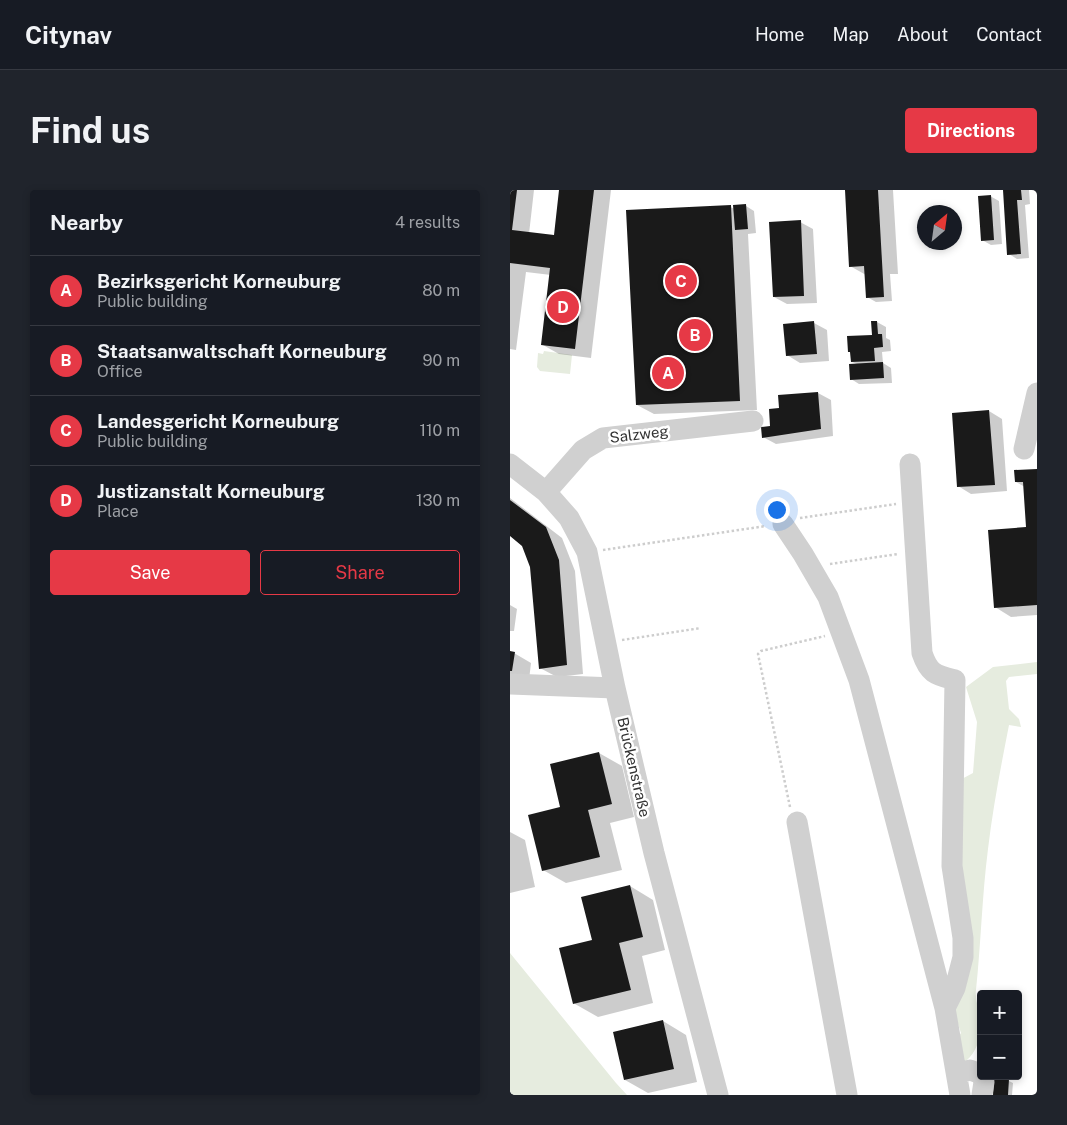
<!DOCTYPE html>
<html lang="en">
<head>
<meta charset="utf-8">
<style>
  body { margin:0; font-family:"Public Sans",sans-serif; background:#20242c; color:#f1f3f6 }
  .controls { position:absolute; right:15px; bottom:15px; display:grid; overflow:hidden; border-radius:5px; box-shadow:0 2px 8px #0003 }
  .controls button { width:45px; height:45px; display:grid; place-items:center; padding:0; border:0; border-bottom:1px solid #363941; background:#171b24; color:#f1f3f6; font:25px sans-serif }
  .compass { position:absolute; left:407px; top:15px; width:45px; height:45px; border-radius:50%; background:#171b24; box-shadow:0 2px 8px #0003; rotate:29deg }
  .you { position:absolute; left:266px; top:319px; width:18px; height:18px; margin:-12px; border:4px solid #fff; border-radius:50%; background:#1a73e8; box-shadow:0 0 0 8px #1a73e833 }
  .badge { display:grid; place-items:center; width:32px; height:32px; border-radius:50%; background:#e63946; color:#fff; font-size:16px; font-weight:700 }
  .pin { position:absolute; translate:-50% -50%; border:2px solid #fff; box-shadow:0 1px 5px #0006 }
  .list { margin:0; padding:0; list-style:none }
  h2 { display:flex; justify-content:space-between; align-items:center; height:65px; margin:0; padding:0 20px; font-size:21px }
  h2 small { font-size:16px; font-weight:400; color:#9ea1a6 }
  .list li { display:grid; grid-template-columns:32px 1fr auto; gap:15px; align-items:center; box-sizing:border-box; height:70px; padding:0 20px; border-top:1px solid #363941 }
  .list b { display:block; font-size:19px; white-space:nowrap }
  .list p { margin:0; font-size:16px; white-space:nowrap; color:#9ea1a6 }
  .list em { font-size:16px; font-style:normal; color:#9ea1a6 }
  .actions { display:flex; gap:10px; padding:15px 20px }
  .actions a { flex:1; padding:11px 0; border:1px solid #e63946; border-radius:5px; text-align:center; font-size:18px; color:#e63946 }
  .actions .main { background:#e63946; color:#fff }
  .map { position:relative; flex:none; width:527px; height:905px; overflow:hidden; border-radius:5px }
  header { display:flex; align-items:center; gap:30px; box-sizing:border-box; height:70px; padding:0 25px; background:#171b24; border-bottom:1px solid #363941 }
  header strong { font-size:24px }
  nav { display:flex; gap:28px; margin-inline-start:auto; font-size:18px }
  .intro { display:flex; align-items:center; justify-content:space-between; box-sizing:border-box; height:120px; padding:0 30px }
  h1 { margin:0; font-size:35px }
  .button { padding:12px 22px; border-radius:5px; background:#e63946; color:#fff; font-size:18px; font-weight:700 }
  main { display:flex; gap:30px; padding:0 30px }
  aside { flex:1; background:#171b24; border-radius:5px; box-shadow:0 2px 8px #0003 }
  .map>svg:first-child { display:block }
  .green { fill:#e6ecdf }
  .shadow { fill:#0003 }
  .building { fill:#1a1a1a }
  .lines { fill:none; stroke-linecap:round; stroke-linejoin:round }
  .path { stroke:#cdcdcd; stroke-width:2.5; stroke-dasharray:2.5 2.5; stroke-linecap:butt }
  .minor { stroke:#d0d0d0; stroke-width:21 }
  .labels { text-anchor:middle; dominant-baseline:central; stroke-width:5; stroke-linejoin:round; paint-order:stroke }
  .street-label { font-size:15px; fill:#333; stroke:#fff }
</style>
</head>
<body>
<header>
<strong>Citynav</strong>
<nav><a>Home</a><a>Map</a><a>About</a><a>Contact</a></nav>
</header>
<div class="intro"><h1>Find us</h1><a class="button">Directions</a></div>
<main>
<aside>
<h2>Nearby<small>4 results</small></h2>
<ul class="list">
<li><span class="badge">A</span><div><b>Bezirksgericht Korneuburg</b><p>Public building</p></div><em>80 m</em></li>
<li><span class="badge">B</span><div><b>Staatsanwaltschaft Korneuburg</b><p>Office</p></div><em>90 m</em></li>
<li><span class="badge">C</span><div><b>Landesgericht Korneuburg</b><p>Public building</p></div><em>110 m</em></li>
<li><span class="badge">D</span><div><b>Justizanstalt Korneuburg</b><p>Place</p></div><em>130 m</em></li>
</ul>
<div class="actions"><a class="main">Save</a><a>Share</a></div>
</aside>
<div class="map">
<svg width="527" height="905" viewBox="0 0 527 905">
  <rect width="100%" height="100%" fill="#fff"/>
  <path class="green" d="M34,161L62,165L60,184L30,181L27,177L28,163L33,164Z
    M527,472V484L499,487L496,491L499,519L509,529L511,537L499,535C491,576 483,617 478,659C472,706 471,753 466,800C464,813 474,828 470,845C468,855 463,867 453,873L449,846L451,843L445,825L448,591L463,583L467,532L456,497L483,477Z
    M0,763L106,893L117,905H0Z"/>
  <path class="shadow" d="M0,0H24L19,44L45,47L50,0H101L81,168L49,164L33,155L41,85L16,82L6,160L0,159Z
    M336,0H383L388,84H380L382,111L366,112L357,107L356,85L340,76Z
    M494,0H519L520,14L515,15L519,68L507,69L499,64Z
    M480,6L489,11L492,54L481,55L472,50Z
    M236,16L244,21L246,43L238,44L247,220L144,224L127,215L220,17L225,19Z
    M290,32L303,39L307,113L277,114L264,107Z
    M367,132L376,137V148L380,150L381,161L372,162L373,173L381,178L382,193L349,194L341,189L347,174L342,172L363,146Z
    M304,133L317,140L319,171L290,173L277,165Z
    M308,203L321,210L323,246L266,254L253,247L262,237L270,219Z
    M479,221L492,229L497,301L461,304L448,296Z
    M527,280V425L501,427L485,417L518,338L515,297L506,292Z
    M0,308L52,348L65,381L73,484L47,487L30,478L21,377L13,355L0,345Z
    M0,415L7,419L4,441H0Z
    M0,463H4L21,473L19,490L0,488Z
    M89,563L112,576L124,627L100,633L112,680L56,693L33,680L52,618Z
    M0,642L15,650L25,697L0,703Z
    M120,696L143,710L155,760L132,766L143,813L88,827L65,814L83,751Z
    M153,831L176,845L187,892L138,903L115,890Z
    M485,890L499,891L503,893L502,905H484Z"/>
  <path class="building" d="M0,0H7L2,40L44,45L49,0H84L65,159L31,155L40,78L0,73Z
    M335,0H368L374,107L356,108L354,76L339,77Z
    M493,0H511L512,10H507L511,64L497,65Z
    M481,5L484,50L471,51L468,6Z
    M236,14L238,39L225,40L223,15Z
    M221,15L230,211L126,215L116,20Z
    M291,30L294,106L263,107L259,32Z
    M304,131L307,164L276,166L273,134Z
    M361,131H367L368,144H372L373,157L364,158L365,171L341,172L340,162H338L337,146L362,145Z
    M373,172L374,188L340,190L339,174Z
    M308,202L311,239L252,248L251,237L260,236L259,219L269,218L268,205Z
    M479,220L485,295L447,297L442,223Z
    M527,279V415L484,418L478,340L516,337L513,292H505L504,280Z
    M0,310L36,337L49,370L57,475L29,479L20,377L12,356L0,346Z
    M0,461L5,462L2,481H0Z
    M89,562L102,614L78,620L90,667L32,681L18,625L50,617L40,574Z
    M120,695L133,747L109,753L121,800L63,814L49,758L82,750L71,707Z
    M153,830L164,879L114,890L103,842Z
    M484,888L499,889L498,905H483Z"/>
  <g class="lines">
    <path class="path" d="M290,328L386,314
      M93,360L256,336
      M320,374L388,364
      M112,450L191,438
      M280,617L248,464L251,461L315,446"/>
    <path class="minor" d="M514,259L527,203
      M0,274L36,302L59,328L77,362L105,498L144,663L208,905
      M400,274L412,463C419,484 426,485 445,490L442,676L453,748V767L445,798L435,818
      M36,302L73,260L93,248L243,231
      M273,334L293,364L318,407L349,490L435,818L450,905
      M0,494L105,498
      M287,632L337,905
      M447,884L460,880L471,884
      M472,905L474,892L472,886"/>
  </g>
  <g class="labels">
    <g class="street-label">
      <text transform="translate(129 244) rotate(-7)">Salzweg</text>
      <text transform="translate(124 577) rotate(77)">Brückenstraße</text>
    </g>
  </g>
</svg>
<div class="controls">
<button>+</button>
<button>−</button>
</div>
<svg class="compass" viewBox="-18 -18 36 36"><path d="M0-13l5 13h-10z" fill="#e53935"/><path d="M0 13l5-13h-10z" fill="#9ea1a6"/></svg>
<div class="you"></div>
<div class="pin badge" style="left:158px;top:183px">A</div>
<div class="pin badge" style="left:185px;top:145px">B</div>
<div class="pin badge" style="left:171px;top:91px">C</div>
<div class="pin badge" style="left:53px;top:117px">D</div>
</div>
</main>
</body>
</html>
